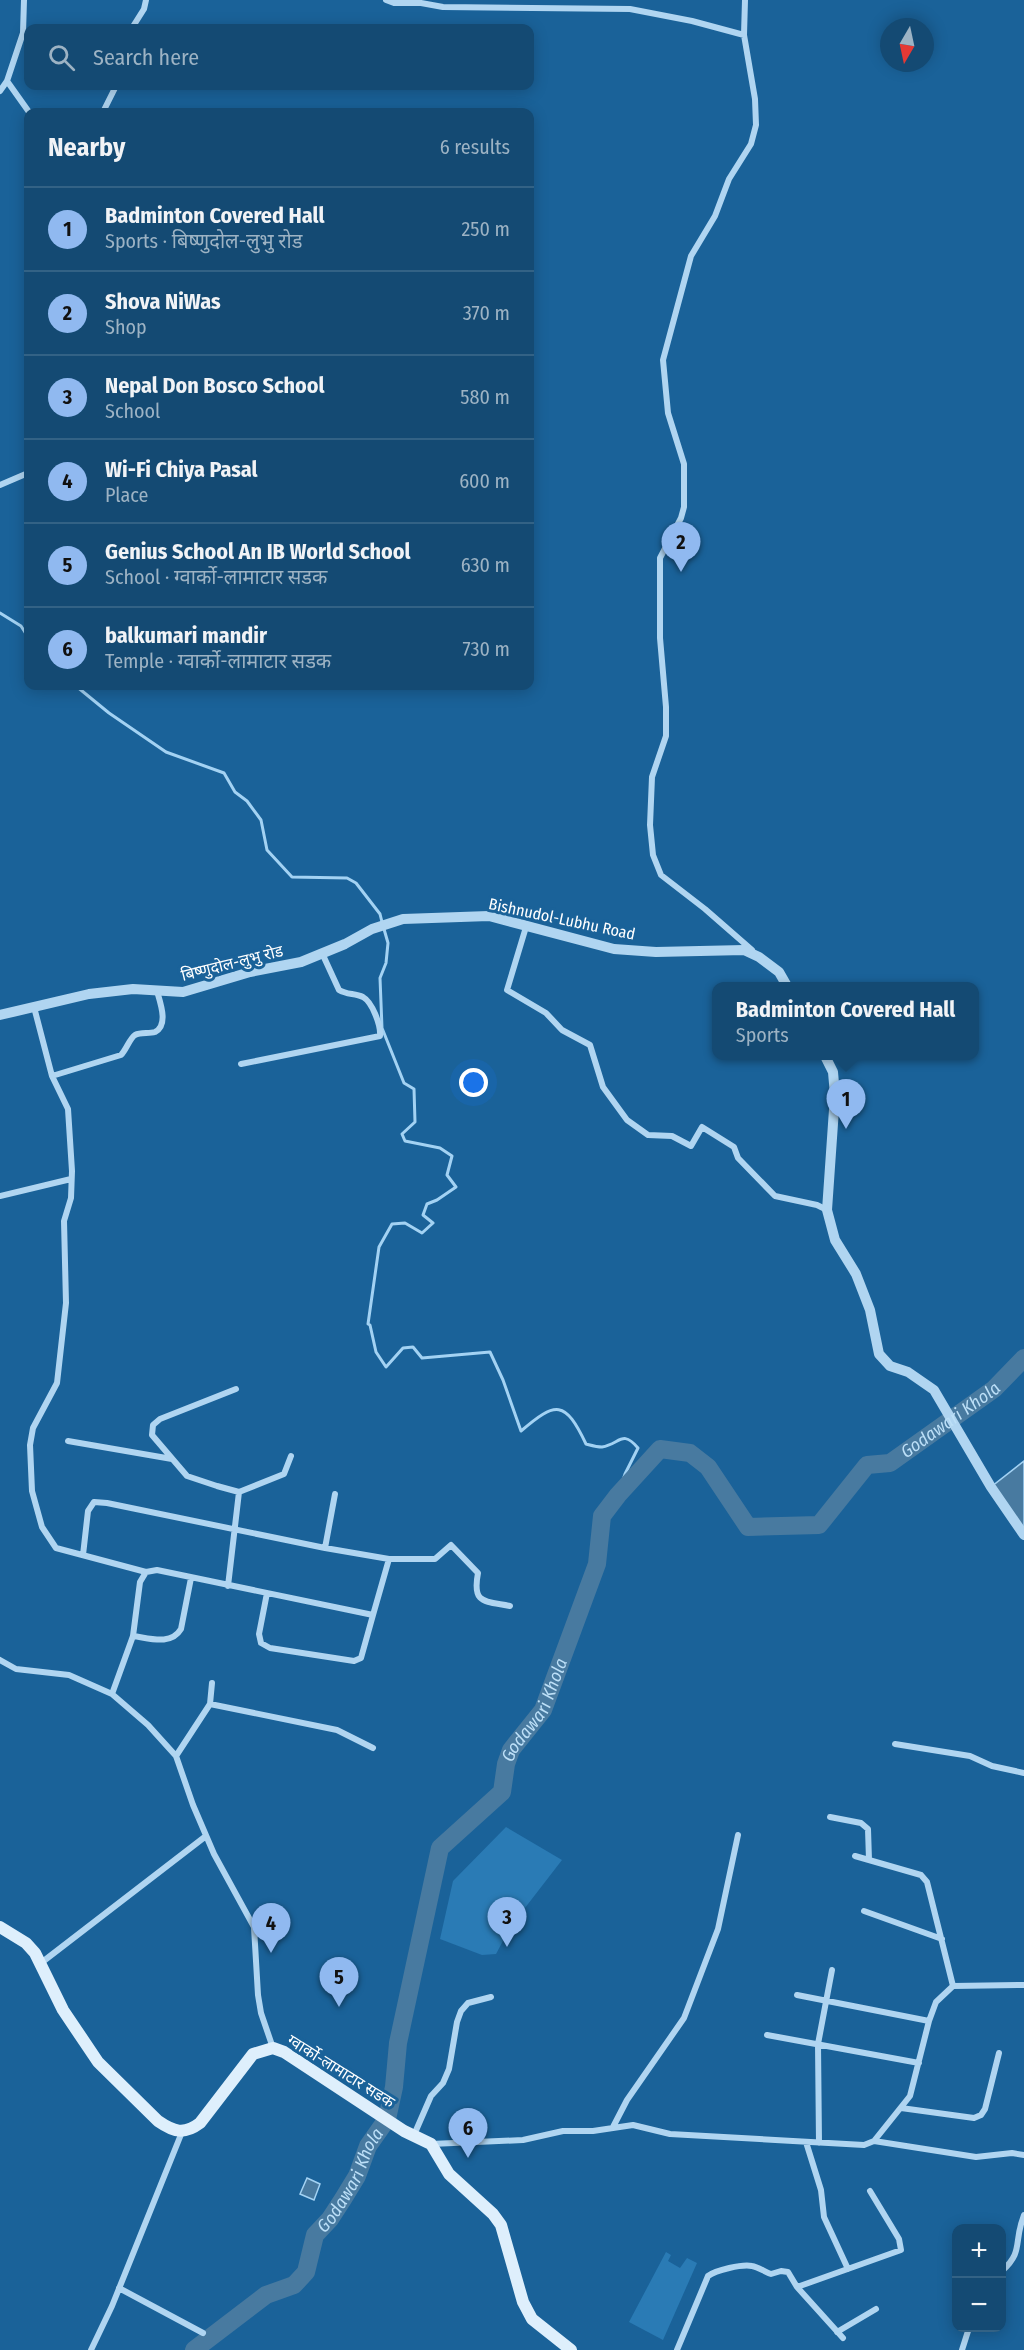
<!DOCTYPE html>
<html lang="en">
<head>
<meta charset="utf-8">
<style>
  body { margin:0; font-family:"Fira Sans Condensed","Noto Sans Devanagari",sans-serif; background:#1d5178; color:#f1f3f6 }
  .controls { position:absolute; right:18px; bottom:18px; display:grid; overflow:hidden; border-radius:12px; box-shadow:0 3px 15px #0003 }
  .controls button { width:54px; height:54px; display:grid; place-items:center; padding:0; border:0; border-bottom:2px solid #336285; background:#144a73; color:#f1f3f6; font:30px sans-serif }
  .compass { position:absolute; left:880px; top:18px; width:54px; height:54px; border-radius:50%; background:#144a73; box-shadow:0 3px 15px #0003; rotate:189deg }
  .you { position:absolute; left:474px; top:1083px; width:21px; height:21px; margin:-15px; border:4px solid #fff; border-radius:50%; background:#1a73e8; box-shadow:0 0 0 9px #1a73e833 }
  .badge { display:grid; place-items:center; width:39px; height:39px; border-radius:50%; background:#90b9f0; color:#111; font-size:20px; font-weight:700 }
  .pin { position:absolute; translate:-50% -50px; filter:drop-shadow(0 2px 3px #0008) }
  .pin::after { content:''; position:absolute; top:32px; width:21px; height:18px; background:inherit; clip-path:polygon(0 0,100% 0,50% 100%) }
  .popup { position:absolute; left:712px; top:982px; width:267px; height:78px; box-sizing:border-box; display:grid; place-content:center; border-radius:12px; background:#144a73; filter:drop-shadow(0 2px 4px #0005); font-size:20px; white-space:nowrap; color:#9db3c4 }
  .popup b { font-size:22px; color:#f1f3f6 }
  .popup::after { content:''; position:absolute; left:50%; top:100%; margin-left:-12px; border:12px solid transparent; border-top-color:#144a73 }
  .list { margin:0; padding:0; list-style:none }
  h2 { display:flex; justify-content:space-between; align-items:center; height:78px; margin:0; padding:0 24px; font-size:26px }
  h2 small { font-size:20px; font-weight:400; color:#9db3c4 }
  .list li { display:grid; grid-template-columns:39px 1fr auto; gap:18px; align-items:center; box-sizing:border-box; height:84px; padding:0 24px; border-top:2px solid #336285 }
  .list b { display:block; font-size:22px; white-space:nowrap }
  .list p { margin:0; font-size:20px; white-space:nowrap; color:#9db3c4 }
  .list em { font-size:20px; font-style:normal; color:#9db3c4 }
  .icon { flex:none; width:33px; height:33px; fill:none; stroke:currentColor; stroke-width:2; stroke-linecap:round; stroke-linejoin:round }
  .map { position:relative; flex:none; width:1024px; height:2350px; overflow:hidden }
  .search { position:absolute; background:#144a73; box-shadow:0 3px 15px #0003; left:24px; top:24px; width:510px; height:66px; display:flex; align-items:center; gap:15px; box-sizing:border-box; padding:0 21px; border-radius:12px; color:#9db3c4; font-size:22px }
  .panel { position:absolute; background:#144a73; box-shadow:0 3px 15px #0003; left:24px; top:108px; width:510px; height:582px; border-radius:12px }
  .map>svg:first-child { display:block }
  .green { fill:#2a7bb5 }
  .water { fill:#487aa0; stroke:#a3d2f3; stroke-width:1.5 }
  .lines { fill:none; stroke-linecap:round; stroke-linejoin:round }
  .stream { stroke:#a3d2f3; stroke-width:3 }
  .river { stroke:#487aa0; stroke-width:18 }
  .minor { stroke:#b0d5f1; stroke-width:6 }
  .tertiary { stroke:#b0d5f1; stroke-width:10 }
  .secondary { stroke:#deeffc; stroke-width:12 }
  .labels { text-anchor:middle; dominant-baseline:central; stroke-width:6; stroke-linejoin:round; paint-order:stroke }
  .street-label { font-size:16px; fill:#fff; stroke:#1a6299 }
  .water-label { font-size:18px; font-style:italic; fill:#bcdff7; stroke:#1a6299 }
</style>
</head>
<body>
<div class="map">
<svg width="1024" height="2350" viewBox="0 0 1024 2350">
  <rect width="100%" height="100%" fill="#1a6299"/>
  <path class="green" d="M506,1827L562,1860L511,1926L496,1954L482,1955L440,1939L453,1881Z
    M666,2252L671,2255L668,2261L680,2268L687,2258L697,2263L663,2340L629,2322Z"/>
  <path class="water" d="M1024,1461V1533L991,1487Z
    M307,2178L320,2184L314,2200L300,2194Z"/>
  <g class="lines">
    <path class="stream" d="M0,613L21,626L28,637
      M76,686L109,713L166,752L224,773L235,792L247,801L261,820L267,850L292,877L347,878L356,883L380,914L382,922
      M384,929L388,943L386,963L380,978L382,1028L404,1083L414,1089L415,1122L402,1134L405,1141L440,1148L452,1156L447,1175L456,1187L437,1200L427,1204L423,1215L433,1223L422,1233L405,1223L392,1224L379,1247L368,1324L370,1325L376,1352L386,1367L403,1348L413,1347L422,1358L490,1352L503,1380L521,1431C556,1401 565,1400 586,1444C590,1445 597,1447 602,1447C620,1444 622,1429 638,1448L625,1474L618,1495"/>
    <path class="river" id="s1" d="M194,2350L266,2295L294,2285L306,2272L315,2235L330,2219L343,2199L357,2176L368,2146L387,2119L394,2087L398,2043L440,1848L502,1792L506,1764L511,1750L543,1710L597,1564L602,1516L618,1495L660,1449L690,1453L708,1467L748,1527L819,1525L867,1465L890,1463L994,1389L1024,1358"/>
    <path class="minor" d="M386,0L394,3H421L443,7L630,9L692,21L744,35
      M745,0L744,35L755,99L756,125L751,144L729,179L715,216L691,256L663,360L668,413L684,464V507L681,518L660,558V638L666,707V736L652,777L650,825L653,855L661,875L705,909L752,950
      M132,28L144,9L146,0
      M7,81L29,112
      M0,91L7,81L23,33L24,0
      M103,112L116,86
      M0,485L28,473
      M526,927L507,990L546,1013L562,1030L590,1045L603,1087L627,1120L648,1135L672,1136L691,1146L702,1127L734,1147L738,1158L775,1196L817,1205L827,1210
      M34,1007L52,1076L68,1109L72,1171L71,1198L64,1221L66,1303L57,1383L33,1428L30,1445L32,1491L42,1527L56,1548L146,1572
      M241,1064L380,1036C381,1025 372,1002 363,997C355,993 347,995 339,990L322,953
      M52,1076L121,1055C126,1050 130,1038 135,1035C141,1032 149,1034 155,1032C169,1025 160,1002 157,991
      M0,1196L71,1179
      M236,1389L160,1419L153,1425L152,1435L187,1476L217,1486L239,1492L284,1474L291,1456
      M68,1441L172,1459
      M83,1555L88,1511L94,1502L107,1503L325,1548
      M389,1559H435L451,1545L478,1573C472,1604 484,1601 510,1606
      M228,1586L239,1492
      M267,1593L259,1634L261,1643L270,1648L354,1661L361,1658L373,1615
      M133,1636C149,1638 171,1646 181,1629L191,1578
      M0,1660L16,1669L69,1675L112,1694L148,1725L176,1756L193,1805L214,1854L254,1927L258,1995L261,2013L273,2048
      M112,1694L133,1636L140,1582L146,1572L157,1570L373,1615L389,1559L325,1548L335,1494
      M210,1704L337,1730L373,1748
      M895,1744L970,1756L992,1766L1024,1773
      M176,1756L210,1704L212,1683
      M830,1817L861,1823L868,1829L869,1860
      M855,1856L921,1875L927,1882L953,1986L1024,1985
      M864,1911L942,1939
      M41,1963L206,1836
      M797,1995L929,2021
      M767,2035L919,2063
      M901,2108L974,2118L981,2115L985,2109L999,2053
      M613,2127L627,2100L684,2018L718,1929L738,1835
      M414,2135L431,2096L443,2083L449,2069L457,2022L461,2011L468,2003L491,1997
      M874,2141L976,2157L1012,2153L1024,2155
      M806,2142L821,2190L824,2217L848,2269
      M819,2143L818,2044L832,1970
      M431,2144L523,2140L563,2131H593L633,2125L670,2134L864,2145L874,2141L910,2096L929,2021L936,2002L953,1986
      M1002,2271C1024,2251 1013,2243 1024,2215
      M797,2287L901,2250L899,2239L870,2191
      M119,2288L203,2333
      M837,2332L876,2309
      M91,2350L112,2306L182,2132
      M677,2350L708,2276C716,2270 742,2264 752,2266C758,2267 765,2272 771,2274L781,2271L788,2272L797,2287L843,2338
      M962,2350L969,2328"/>
    <path class="tertiary" d="M0,1015L89,994L133,989L183,992L250,972L301,962L345,944L372,929L403,919L489,916L614,949L656,952L744,950L759,957L779,972L787,986
      M825,1056L833,1072L835,1095L827,1210L835,1240L856,1274L870,1310L879,1354L890,1366L908,1372L934,1390L991,1487L1024,1535"/>
    <path class="secondary" d="M0,1927L26,1943L35,1953L63,2010L98,2062L158,2121C174,2132 184,2135 200,2123L253,2054L273,2048L284,2052L404,2131L431,2144L449,2174L493,2214L501,2225L523,2302L532,2319L571,2350"/>
  </g>
  <g class="labels">
    <g class="street-label">
      <text transform="translate(562 919) rotate(12)">Bishnudol-Lubhu Road</text>
      <text transform="translate(232 963) rotate(-14)">बिष्णुदोल-लुभु रोड</text>
      <text transform="translate(341 2071) rotate(32)">ग्वार्को-लामाटार सडक</text>
    </g>
    <g class="water-label">
      <text stroke="none"><textPath href="#s1" startOffset="1431">Godawari Khola</textPath></text>
      <text stroke="none"><textPath href="#s1" startOffset="764">Godawari Khola</textPath></text>
      <text stroke="none"><textPath href="#s1" startOffset="242">Godawari Khola</textPath></text>
    </g>
  </g>
</svg>
<div class="controls">
<button>+</button>
<button>−</button>
</div>
<svg class="compass" viewBox="-18 -18 36 36"><path d="M0-13l5 13h-10z" fill="#e53935"/><path d="M0 13l5-13h-10z" fill="#9db3c4"/></svg>
<div class="you"></div>
<div class="pin badge" style="left:846px;top:1129px">1</div>
<div class="popup"><b>Badminton Covered Hall</b>Sports</div>
<div class="pin badge" style="left:681px;top:572px">2</div>
<div class="pin badge" style="left:507px;top:1947px">3</div>
<div class="pin badge" style="left:271px;top:1953px">4</div>
<div class="pin badge" style="left:339px;top:2007px">5</div>
<div class="pin badge" style="left:468px;top:2158px">6</div>
<div class="search"><svg class="icon" aria-label="search" viewBox="0 0 24 24"><circle cx="10" cy="10" r="6"/><path d="M15 15l6 6"/></svg>Search here</div>
<section class="panel">
<h2>Nearby<small>6 results</small></h2>
<ul class="list">
<li><span class="badge">1</span><div><b>Badminton Covered Hall</b><p>Sports · बिष्णुदोल-लुभु रोड</p></div><em>250 m</em></li>
<li><span class="badge">2</span><div><b>Shova NiWas</b><p>Shop</p></div><em>370 m</em></li>
<li><span class="badge">3</span><div><b>Nepal Don Bosco School</b><p>School</p></div><em>580 m</em></li>
<li><span class="badge">4</span><div><b>Wi-Fi Chiya Pasal</b><p>Place</p></div><em>600 m</em></li>
<li><span class="badge">5</span><div><b>Genius School An IB World School</b><p>School · ग्वार्को-लामाटार सडक</p></div><em>630 m</em></li>
<li><span class="badge">6</span><div><b>balkumari mandir</b><p>Temple · ग्वार्को-लामाटार सडक</p></div><em>730 m</em></li>
</ul>
</section>
</div>
</body>
</html>
